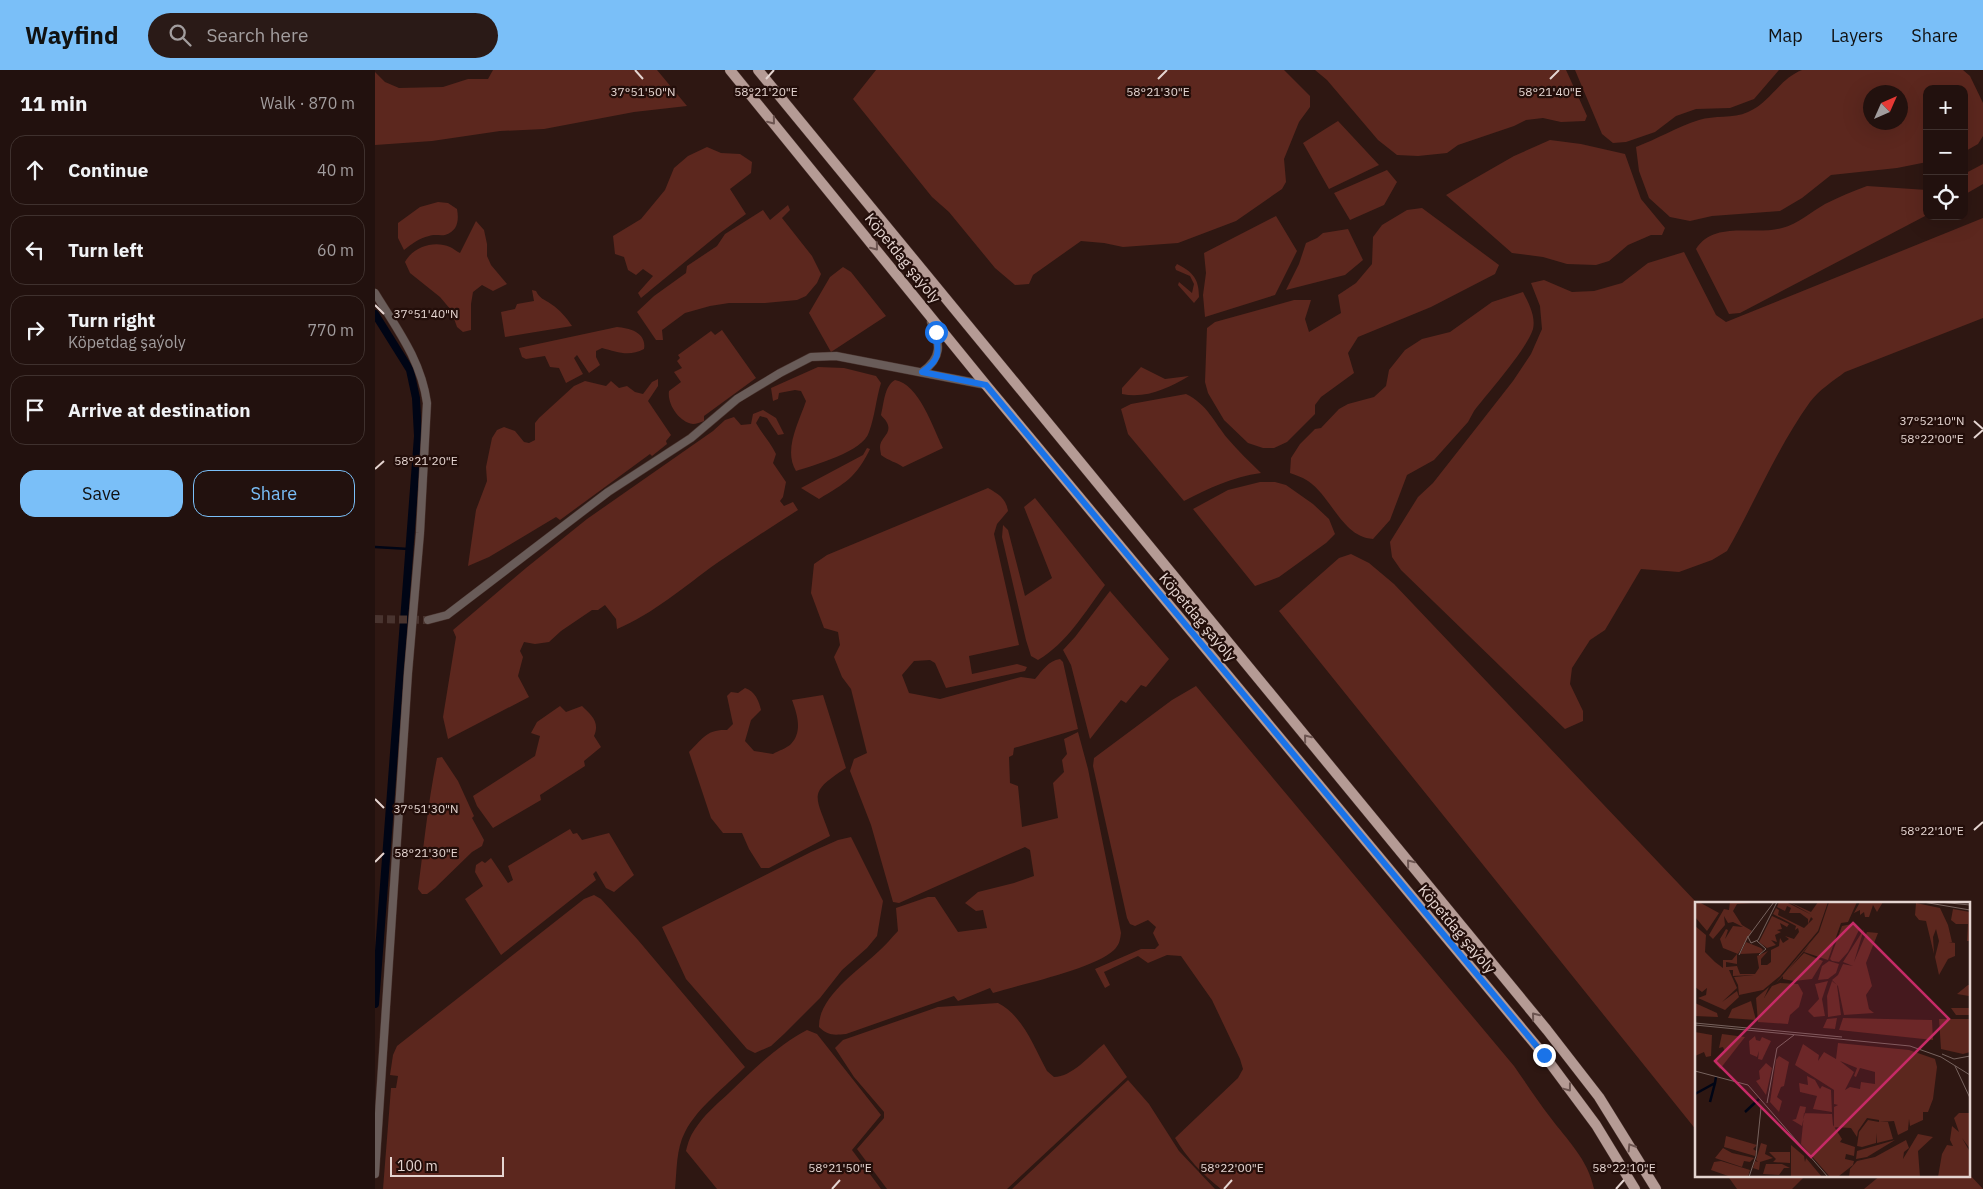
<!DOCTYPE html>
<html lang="en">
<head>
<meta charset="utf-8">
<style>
  body { margin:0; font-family:"IBM Plex Sans",sans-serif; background:#2a1a17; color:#f1f3f6 }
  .controls { position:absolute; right:15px; top:15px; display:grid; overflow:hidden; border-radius:10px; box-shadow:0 5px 20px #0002 }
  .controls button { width:45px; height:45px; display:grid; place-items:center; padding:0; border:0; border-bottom:1px solid #3f312e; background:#22110e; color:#f1f3f6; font:25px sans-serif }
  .compass { position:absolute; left:1488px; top:15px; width:45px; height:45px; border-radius:50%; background:#22110e; box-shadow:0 5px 20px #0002; rotate:45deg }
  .scale { position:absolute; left:15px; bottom:12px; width:114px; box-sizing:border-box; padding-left:5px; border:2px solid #e5d5d1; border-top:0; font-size:14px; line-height:18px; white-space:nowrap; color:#e5d5d1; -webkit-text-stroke:4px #230e0a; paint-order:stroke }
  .stop { position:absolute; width:15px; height:15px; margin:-11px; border:4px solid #1a73e8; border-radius:50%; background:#fff }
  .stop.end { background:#1a73e8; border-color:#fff; box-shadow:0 1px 5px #0008 }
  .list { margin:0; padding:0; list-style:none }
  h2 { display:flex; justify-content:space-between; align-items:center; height:65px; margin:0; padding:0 20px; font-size:21px }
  h2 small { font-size:16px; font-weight:400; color:#a29d9e }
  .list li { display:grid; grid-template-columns:32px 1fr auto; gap:15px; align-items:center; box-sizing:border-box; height:70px; margin:0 10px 10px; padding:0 10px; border:1px solid #3f312e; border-radius:15px }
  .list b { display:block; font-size:19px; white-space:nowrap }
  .list p { margin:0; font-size:16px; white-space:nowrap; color:#a29d9e }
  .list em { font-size:16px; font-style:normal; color:#a29d9e }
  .actions { display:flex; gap:10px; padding:15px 20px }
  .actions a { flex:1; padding:11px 0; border:1px solid #7abff8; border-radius:15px; text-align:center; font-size:18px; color:#7abff8 }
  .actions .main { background:#7abff8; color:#111 }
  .icon { flex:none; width:28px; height:28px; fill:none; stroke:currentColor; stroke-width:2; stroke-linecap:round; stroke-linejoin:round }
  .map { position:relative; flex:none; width:1608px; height:1119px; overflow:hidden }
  header { display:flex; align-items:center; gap:30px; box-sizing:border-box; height:70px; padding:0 25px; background:#7abff8; color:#111 }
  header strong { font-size:24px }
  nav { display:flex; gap:28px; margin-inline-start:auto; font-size:18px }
  .search { width:350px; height:45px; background:#2a1a17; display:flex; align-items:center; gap:12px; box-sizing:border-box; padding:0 18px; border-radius:28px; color:#a29d9e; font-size:19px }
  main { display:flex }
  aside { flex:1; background:#22110e }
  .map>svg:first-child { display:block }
  .green { fill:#5c271e; fill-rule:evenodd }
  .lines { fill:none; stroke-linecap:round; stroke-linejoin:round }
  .stream { stroke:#000515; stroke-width:2.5 }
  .canal { stroke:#000515; stroke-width:8 }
  .minor-tunnel { stroke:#49342f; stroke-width:8; stroke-dasharray:8 4; stroke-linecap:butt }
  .minor-casing { stroke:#48322d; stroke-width:9 }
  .major-casing { stroke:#48322d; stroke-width:11 }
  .minor { stroke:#695c59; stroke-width:8 }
  .major { stroke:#b59b95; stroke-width:10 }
  .oneway { stroke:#6c5450 }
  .route { stroke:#1a73e8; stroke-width:6 }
  .ticks { fill:none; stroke:#e5d5d1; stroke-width:2 }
  .labels { text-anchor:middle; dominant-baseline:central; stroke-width:4.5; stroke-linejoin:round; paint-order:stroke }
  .street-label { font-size:15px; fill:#e5d5d1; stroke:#230e0a }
  .inset-river { fill:none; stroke:#000515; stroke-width:2.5 }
  .inset-road { fill:none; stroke:#77635e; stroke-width:1 }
  .view { fill:#c62b67; fill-opacity:0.15; stroke:#c62b67; stroke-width:2.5 }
  .inset-edge { fill:none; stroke:#e5d5d1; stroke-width:2.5 }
  .ticks-label { font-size:12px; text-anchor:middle; fill:#e5d5d1; stroke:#230e0a; stroke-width:4.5; stroke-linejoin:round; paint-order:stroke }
</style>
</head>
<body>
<header>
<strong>Wayfind</strong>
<div class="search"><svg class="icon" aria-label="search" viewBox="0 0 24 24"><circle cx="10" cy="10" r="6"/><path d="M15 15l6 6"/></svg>Search here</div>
<nav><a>Map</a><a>Layers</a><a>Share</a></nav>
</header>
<main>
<aside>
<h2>11 min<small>Walk · 870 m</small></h2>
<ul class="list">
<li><svg class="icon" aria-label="ahead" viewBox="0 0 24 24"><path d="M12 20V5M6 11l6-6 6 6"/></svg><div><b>Continue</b></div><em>40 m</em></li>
<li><svg class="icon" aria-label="left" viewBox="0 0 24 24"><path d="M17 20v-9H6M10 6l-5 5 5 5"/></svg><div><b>Turn left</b></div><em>60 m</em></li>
<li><svg class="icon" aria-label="right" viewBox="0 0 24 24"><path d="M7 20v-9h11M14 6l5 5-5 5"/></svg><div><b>Turn right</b><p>Köpetdag şaýoly</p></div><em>770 m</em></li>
<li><svg class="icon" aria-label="arrive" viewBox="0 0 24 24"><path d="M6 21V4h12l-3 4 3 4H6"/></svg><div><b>Arrive at destination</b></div></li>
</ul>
<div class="actions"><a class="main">Save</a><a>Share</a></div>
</aside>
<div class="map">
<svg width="1608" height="1119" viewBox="0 0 1608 1119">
  <rect width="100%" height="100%" fill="#2e1712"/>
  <path class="green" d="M118,0H282L312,36L259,42L169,59L125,61L57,71L0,75V2L10,12L24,18L68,17L93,9H113Z
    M501,0H909L935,26V37L924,52L909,89L911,112L907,119L861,151L803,173L748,177L729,173L706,171L658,205L654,214L640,215L620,198L574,142L557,127L478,29Z
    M940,0H1191L1212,46L1210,51L1186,52L1168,48L1151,50L1139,56L1083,75L1072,83L1043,86L1022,85L1003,70L952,10Z
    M1200,0H1404L1379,29L1355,38L1321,39L1301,46L1280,62L1251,72L1238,73L1227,64Z
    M1427,0H1588L1595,6L1608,33V66L1603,74L1589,82V19H1552V92L1522,98L1456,105L1427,128L1405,141L1337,146L1315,151L1295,147L1274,128L1264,101L1261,77C1282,69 1302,57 1324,50C1339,45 1358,49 1373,42C1396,32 1404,9 1427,0ZM1526,22V52H1496V22Z
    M963,51L1004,95L954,119L928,73Z
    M1175,70L1206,74L1250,84L1266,129L1290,158L1287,165H1276L1253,175L1234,191L1221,195L1192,194L1168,187L1137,183L1071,125L1139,86Z
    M332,77L346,83L365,84L377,92L376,103L355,119L371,144L345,163L266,228L263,223L278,206L268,199L261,205L253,200L249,187L240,184L238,166L266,149L290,120L299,98L313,86Z
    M1608,94V114L1589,125V104Z
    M1012,100L1022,112L1009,135L975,150L959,123Z
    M1492,116L1552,120V145L1365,243L1354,244L1321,179C1339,150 1380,166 1407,158C1423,154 1436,142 1450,134C1464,127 1478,121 1492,116Z
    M63,132L73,133L82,139C84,150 83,161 70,165C65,166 59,164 54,166C44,168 37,174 29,180L23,168V153L45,137Z
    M413,135L415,140L407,148L437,186L446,204L442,213L431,226L422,230L390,233H354L335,236L310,243L287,260L288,270H281L262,242L279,226L311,203L312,196L342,176L350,164L388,140L395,150Z
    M1047,138L1124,195L1120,204L1056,237L983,267L973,283L979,303L946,327L940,335V344L912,372L899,378H888L873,373L849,350L833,323L830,312L832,258L840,252L919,230H936L930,249L934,262L966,243L963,225L981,213L997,194L998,167L1007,155L1032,140Z
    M901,146L922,181L900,225L830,247L828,225L831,203L829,183Z
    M1608,148V248L1470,302C1458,311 1444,320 1435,332C1402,378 1380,432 1352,481L1337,490L1304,502L1266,499L1230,560L1215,570L1197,598L1195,614L1208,641V651L1190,659L1026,500L1017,487L1015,472L1043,427L1058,413L1102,357L1138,311L1156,284L1167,259L1165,236L1156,213L1169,210L1197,222L1219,221L1247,213L1273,193L1309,182L1341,245L1351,252Z
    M101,151L109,160L112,174V186L116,195L132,214L118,221L107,215L98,222L96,234V260L88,262L82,257L76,240L65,227L35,203L30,192C38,177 59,170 75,177C78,178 82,182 85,183Z
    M973,159L988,190L970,205L911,220L924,194L931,173L942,168L948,163Z
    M802,194C818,202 824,209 824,227L819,233L803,215L804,212L817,223L819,214L815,206L801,200L800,197Z
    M468,197L476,202L511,246L456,282L434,243L455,207Z
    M157,220L161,221C165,229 169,229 176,234C185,240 191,247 197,256L130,267L126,242L140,239L142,234L159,231Z
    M1148,222C1153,232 1161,246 1158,259C1152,279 1113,323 1099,341L1093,352L1059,390L1032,405L1015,450L998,469C967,467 956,426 933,411C927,407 920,405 915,403L916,388L925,374L940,359L946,358L964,339L973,334L999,327L1011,316L1014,300L1030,280L1047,269L1075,262L1117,232Z
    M242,257C255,258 272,263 269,279C254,287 242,282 227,278L221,281V287L225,295L214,303L202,285L199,288L208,304L191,313L184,298L175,297L170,286L151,289L147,287L144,278Z
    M347,260L381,308L329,346V351C326,352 321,354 318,354C304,352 292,334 294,321L306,312L299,302L307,298L302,291L305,288L303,285L336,261L340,265Z
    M443,297L469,298L501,306L506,313C501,329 500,346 494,362C488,382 439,395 421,401C408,380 424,352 431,331L426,321L420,320L404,323L403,329L398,331L396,318Z
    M766,297L790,309L814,306C794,318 771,329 747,324V318Z
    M283,309V316L273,331L296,365L291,371L292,374L277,386L275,384L185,450L181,447L114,487L93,496L101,440L112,411L111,397L117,368L122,360L129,357L140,361L149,372L154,373L160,370V353L164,348L199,316L210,311L231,316L236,311L244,318L252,316L260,322L268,324L277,312Z
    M520,310C544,314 558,358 568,378L528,397C521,392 514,391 506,385C506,383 505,380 505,377C505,367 519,363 511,351C510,349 507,347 506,345C509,334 509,316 520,310Z
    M811,324C833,335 838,351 853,369C863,381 875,392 886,403C857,407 834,418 809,431L753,364L746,339L756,334Z
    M388,340L401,348L409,364L403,365L392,348L385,346L381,353C387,364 396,373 401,384L398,393L411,412L408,427L405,431L409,436L418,432L423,440C396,457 369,475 342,493C310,516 278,544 242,559L241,549L230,535L223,540H217L186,561L174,572L160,574L149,572L145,581L148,587L143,606L154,627L73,669L68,647L81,567L78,560L151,498L212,449L338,361L350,350L359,347L366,355L376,354L378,344Z
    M492,378L495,379C481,408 470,413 444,429L426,418L488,385Z
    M885,412H900L911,415L938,434L954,449L960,464L951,473L904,507L880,516L818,439L853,420Z
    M613,418C623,424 631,428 633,441L622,454L619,464L644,575L594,586L597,604L642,594L652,597L650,601L571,618L560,593L555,590L539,591L527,605L534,623L565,629L646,607L660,609C668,600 673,591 685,589L688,592L703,659L639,678L638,685L634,687L635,713L643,716L647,757L683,748L678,713L689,702L687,690L692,684L689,669L703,662L713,699L746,863C745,871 744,875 739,880C719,899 647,914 618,923L615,918L583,931L579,926L471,964C459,965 453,966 444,957C443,927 484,900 504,881C511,875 516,868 523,861L521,838L553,827H560L583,862L612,858L608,840L601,841L590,833L603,822L639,813L659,806L655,780L650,777L524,833L518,832L496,755L475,701L479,689L492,683L476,619L467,607L459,587L465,575L463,562L449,558L436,523L439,494L452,485Z
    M660,428L730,515C710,542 692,573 663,590L656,586L651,570L627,467L628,455L633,460L650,526L677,508L649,437Z
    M976,484L994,493L1019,514L1322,833V1061L904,541L964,488Z
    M735,521L794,589L771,617L766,615L751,633L746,630L715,669L696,595L688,580L700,567Z
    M821,616L1139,996C1151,1013 1162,1030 1175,1047C1192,1070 1213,1089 1219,1119H846C828,1105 811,1087 800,1068L863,1008L868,999L865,989L837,930L806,886L792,885L773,893L763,886L729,902L735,915L730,918L720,899L766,879H780L784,875L778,863L781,857L773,850L760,856L755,854L752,848L718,696L719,688L797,630Z
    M370,618C380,621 384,631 386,640L376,650L370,671L379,681L398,684C403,681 412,678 416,674C428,661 422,644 417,630L448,625L471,698C431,724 441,725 455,766L394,798H386L374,779L367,763H348L336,748L314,682C327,669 332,659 352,660L358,654L352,626L356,622L363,623Z
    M185,636L191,642L207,636C217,646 225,652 219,666L226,677L209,691L210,696L165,725L166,730L118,758L102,736L98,726L160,686L165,666L156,663L162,652Z
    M67,687L83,711L99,746L97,748L109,770L107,776L97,782L60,818L52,824H47L43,819C49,775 53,732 62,688Z
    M195,759L198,764L202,763L207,770L234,763L259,805L239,822L231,818L221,801L218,804L221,810L126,885L90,829L108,816L100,802L101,795L107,791L110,793L116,788L133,813L138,810L133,796Z
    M476,767L508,831L502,866L492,878L467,900L445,928L409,964L396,976L380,983L372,979L311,909L287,857L436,782L463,770Z
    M219,825L226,829L263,870L370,997C350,1017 323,1037 310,1062C301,1079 302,1100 300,1119H8L16,1018H21L23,1006L15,1005L18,985L22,976L209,829Z
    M623,933C648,946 659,977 672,1001L679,1007C697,1007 715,985 729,974L752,1007L632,1119H512L482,1079L509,1048V1042L479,1007L460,978L468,970L563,937Z
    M432,960L442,964L506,1045L477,1080L506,1119H342L311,1081C313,1073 315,1066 320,1059C329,1045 342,1034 354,1023C378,1000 403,975 432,960Z
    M753,1010L774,1034L804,1081L840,1119H637Z
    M1594,1104L1608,1119H1489L1506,1105Z
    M1352,1105H1431L1417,1119H1362Z"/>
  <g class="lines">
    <path class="stream" d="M0,477L34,479"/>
    <path class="canal" d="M0,244L35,300L41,328L43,366L0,934"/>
    <path class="minor-tunnel" d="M0,549L53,550"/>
    <defs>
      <path id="minor" d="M0,223C22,259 46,290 52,333L45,463L33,603L0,1104
        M547,302C567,288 566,274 556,252
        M53,550L72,545L233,422L316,368L362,329L405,303L436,287L461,286L611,315"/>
      <path id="major" d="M355,0L611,315L1169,985L1221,1055L1260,1119
        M383,0L1172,960L1224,1027L1281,1119"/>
    </defs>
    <use href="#minor" class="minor-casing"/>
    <use href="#major" class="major-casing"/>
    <use href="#minor" class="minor"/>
    <use href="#major" class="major"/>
  </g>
  <defs><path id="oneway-chevron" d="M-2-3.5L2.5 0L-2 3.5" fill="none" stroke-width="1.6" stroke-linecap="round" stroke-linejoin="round" transform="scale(1.25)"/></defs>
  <g class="oneway">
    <use href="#oneway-chevron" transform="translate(397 51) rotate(51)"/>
    <use href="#oneway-chevron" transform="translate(500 177) rotate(51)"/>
    <use href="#oneway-chevron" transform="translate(932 668) rotate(-129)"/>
    <use href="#oneway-chevron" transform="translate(1035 793) rotate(-129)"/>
    <use href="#oneway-chevron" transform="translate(1160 946) rotate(-129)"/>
    <use href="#oneway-chevron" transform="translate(1193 1018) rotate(53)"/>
    <use href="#oneway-chevron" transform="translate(1256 1077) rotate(-122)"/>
  </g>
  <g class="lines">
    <path class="route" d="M561,262C564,283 565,290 547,302L611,315L1169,985"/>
  </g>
  <path class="ticks" d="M260,0L268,9M391,9L399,0M783,9L792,0M1175,9L1184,0M0,235L9,244M1599,351L1608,359M1599,368L1608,360M0,399L9,391M0,729L9,738M1599,760L1608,752M0,792L9,783M457,1119L465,1110M849,1119L857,1110M1241,1119L1249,1110"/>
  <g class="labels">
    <g class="street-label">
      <text transform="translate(528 188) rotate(51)">Köpetdag şaýoly</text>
      <text transform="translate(823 547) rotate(50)">Köpetdag şaýoly</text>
      <text transform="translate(1082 859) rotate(50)">Köpetdag şaýoly</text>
    </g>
  </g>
  <g transform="translate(1320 832)">
    <rect width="275" height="275" fill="#2e1712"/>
    <path d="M4,0L24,11L12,29L0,15V2ZM35,0H55L57,1L42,2L38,9L47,23L57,29L43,52L28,46L25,37L31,27L33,28L30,37L38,24L48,25L38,20L33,21L29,14L30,23L18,37L14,33L29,7L34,8ZM84,0H91L117,13L94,0L116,10L123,0H133L123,29L85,74L68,88L44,93L43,83L39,75L59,73L38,74V68H34L42,86L27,100L42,89L44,95L30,108L3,96L11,93L12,86L7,90L0,85V24L11,33L10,50L20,60L28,66V58H37L42,52V62L31,60V65L42,64L45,72H60L64,66L62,54L73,49L66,57V63H72L76,60V48L84,44L85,36L88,41L94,37L90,34L99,37L104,30L103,26L100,28L101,24L78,12L81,6L84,8L83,13L109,26L118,17L116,15L113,22V17L105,11H94L96,6L92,4L90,9L82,5ZM134,0H162L153,20L146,21L133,58L109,50L114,43L93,68L109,51L128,59L117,77L99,79L88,77V74L81,81L124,30ZM165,0H188L182,10L178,3L174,15H170L169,10L165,13V8L159,11ZM221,1L245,6L253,23L257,40H254L260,41V54L253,57L244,73L240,55L244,39L241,27L238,35L239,52L231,19L224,18L220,13ZM258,7L275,10V39H272L273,22H261L256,18ZM77,14L94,22L92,25L85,21L87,27L82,28L86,30L80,33L82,40L76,38L81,43L72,46L64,40ZM157,22L164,28L153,50L144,60L137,59L135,57L147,24ZM169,27L159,60L172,30L183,31L171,61L177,84L171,93L174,107L179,111L149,113L143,84L137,78L143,73L148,62L158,64L148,60ZM51,40L66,46L68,48L66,51L45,52ZM134,59L144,62L141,71L133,77L123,78L127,64ZM133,79L127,97L130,114L119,115L113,109L124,97L120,82ZM137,79L142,83L146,113L133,115L132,94ZM85,81L103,82L108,91L104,105L95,113L93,122L63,120L61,96L74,85L69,96L77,84ZM273,83H275V113H261L256,106H274V94L262,92ZM56,99L61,118L33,116L37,107ZM0,101L22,111L23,115L0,114ZM142,116L140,127L128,126L132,117ZM148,116L237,118L238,138L144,128ZM244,117H275V150L268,152L246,147ZM0,130L17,133L16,154L11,155L9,150L0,154ZM27,132L50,135L25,167L19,160L30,150L28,145L24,146ZM60,134L61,138L65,139L67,135L76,139L67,158L63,157L64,149L62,155L55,152L54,139ZM143,141L214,148L240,157L242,165L238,197L233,210H228V218L215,224L214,217L213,228L203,233L199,219L184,220H193L198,237L182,241V231L181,241L167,245L162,244L164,230L173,218L184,220V218L172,216L163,229L162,235L156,226L139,225V205L143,203L139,202V188L100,163L108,142L124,153L123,159L129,150L141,157ZM145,159L162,166L159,174L161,175L165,166L180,170V182L166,180L165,187L155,185L150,188L159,170ZM84,154L94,160L89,184L86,185L82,195L87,199L84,210L75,200L81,158ZM71,161L77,166L71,193L61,179L65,177L64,169ZM112,174L120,178L125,187L127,184L136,188L137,210L118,207L122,194L105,190L104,181L113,183ZM105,204L111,205L107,224L97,218L101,217ZM109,211L137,212L138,223L147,237L145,240L160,245L159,254L151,252L150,257L159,259L158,263L144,274L135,275L106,242ZM264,211H275V247L267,236L275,250V275H243L247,252L252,243L258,244L255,238L257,224L264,230L259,216ZM223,232L238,235L223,249L225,275H154L155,267L162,259L180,255L211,238L214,246L209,250L208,257ZM31,234L62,243L58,247L61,249L60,254L29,245ZM200,238L172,255L161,257L162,249ZM66,241L72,243L70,252L78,256L65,260L64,268L58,266L60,259L63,260L61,258ZM96,243L109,254L110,260L111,256L127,275H96ZM28,246L37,251L59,256L55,260L49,259L47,265L20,256ZM74,250H95V261L78,260L81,257ZM26,259L55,268L53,275H36L16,268L19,260ZM71,262H87L95,266H89L84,273L68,272Z" fill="#5c271e" fill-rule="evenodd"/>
    <path class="inset-river" d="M0,192L20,181L21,175M15,200L20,181M50,210L64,197"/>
    <path class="inset-road" d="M228,0L275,8M244,0L275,3M63,38L56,41L53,35L79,0M63,38L82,0M62,39L71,47L64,53M44,53L53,34M0,121L147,135M0,123L215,144L246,155L275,173M247,152L259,157L275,154M260,164L275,196M0,169L53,183L133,275M72,201L82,146L99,133M54,275L61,254L66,206"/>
    <path class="view" d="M158,21L254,117L116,255L20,159Z"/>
    <rect width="275" height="275" class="inset-edge"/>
  </g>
  <g class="ticks-label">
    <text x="268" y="26">37°51'50"N</text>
    <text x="391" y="26">58°21'20"E</text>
    <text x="783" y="26">58°21'30"E</text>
    <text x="1175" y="26">58°21'40"E</text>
    <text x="51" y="248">37°51'40"N</text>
    <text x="1557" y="355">37°52'10"N</text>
    <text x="1557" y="373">58°22'00"E</text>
    <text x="51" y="395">58°21'20"E</text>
    <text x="51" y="743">37°51'30"N</text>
    <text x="1557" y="765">58°22'10"E</text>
    <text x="51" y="787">58°21'30"E</text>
    <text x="465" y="1102">58°21'50"E</text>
    <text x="857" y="1102">58°22'00"E</text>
    <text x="1249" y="1102">58°22'10"E</text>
  </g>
</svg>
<div class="controls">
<button>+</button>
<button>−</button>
<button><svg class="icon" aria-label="locate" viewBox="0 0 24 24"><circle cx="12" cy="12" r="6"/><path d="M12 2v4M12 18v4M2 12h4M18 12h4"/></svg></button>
</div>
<svg class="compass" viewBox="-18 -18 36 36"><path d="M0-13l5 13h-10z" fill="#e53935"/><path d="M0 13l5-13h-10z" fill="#a29d9e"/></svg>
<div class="scale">100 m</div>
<div class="stop" style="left:561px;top:262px"></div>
<div class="stop end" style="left:1169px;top:985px"></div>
</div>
</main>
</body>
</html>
